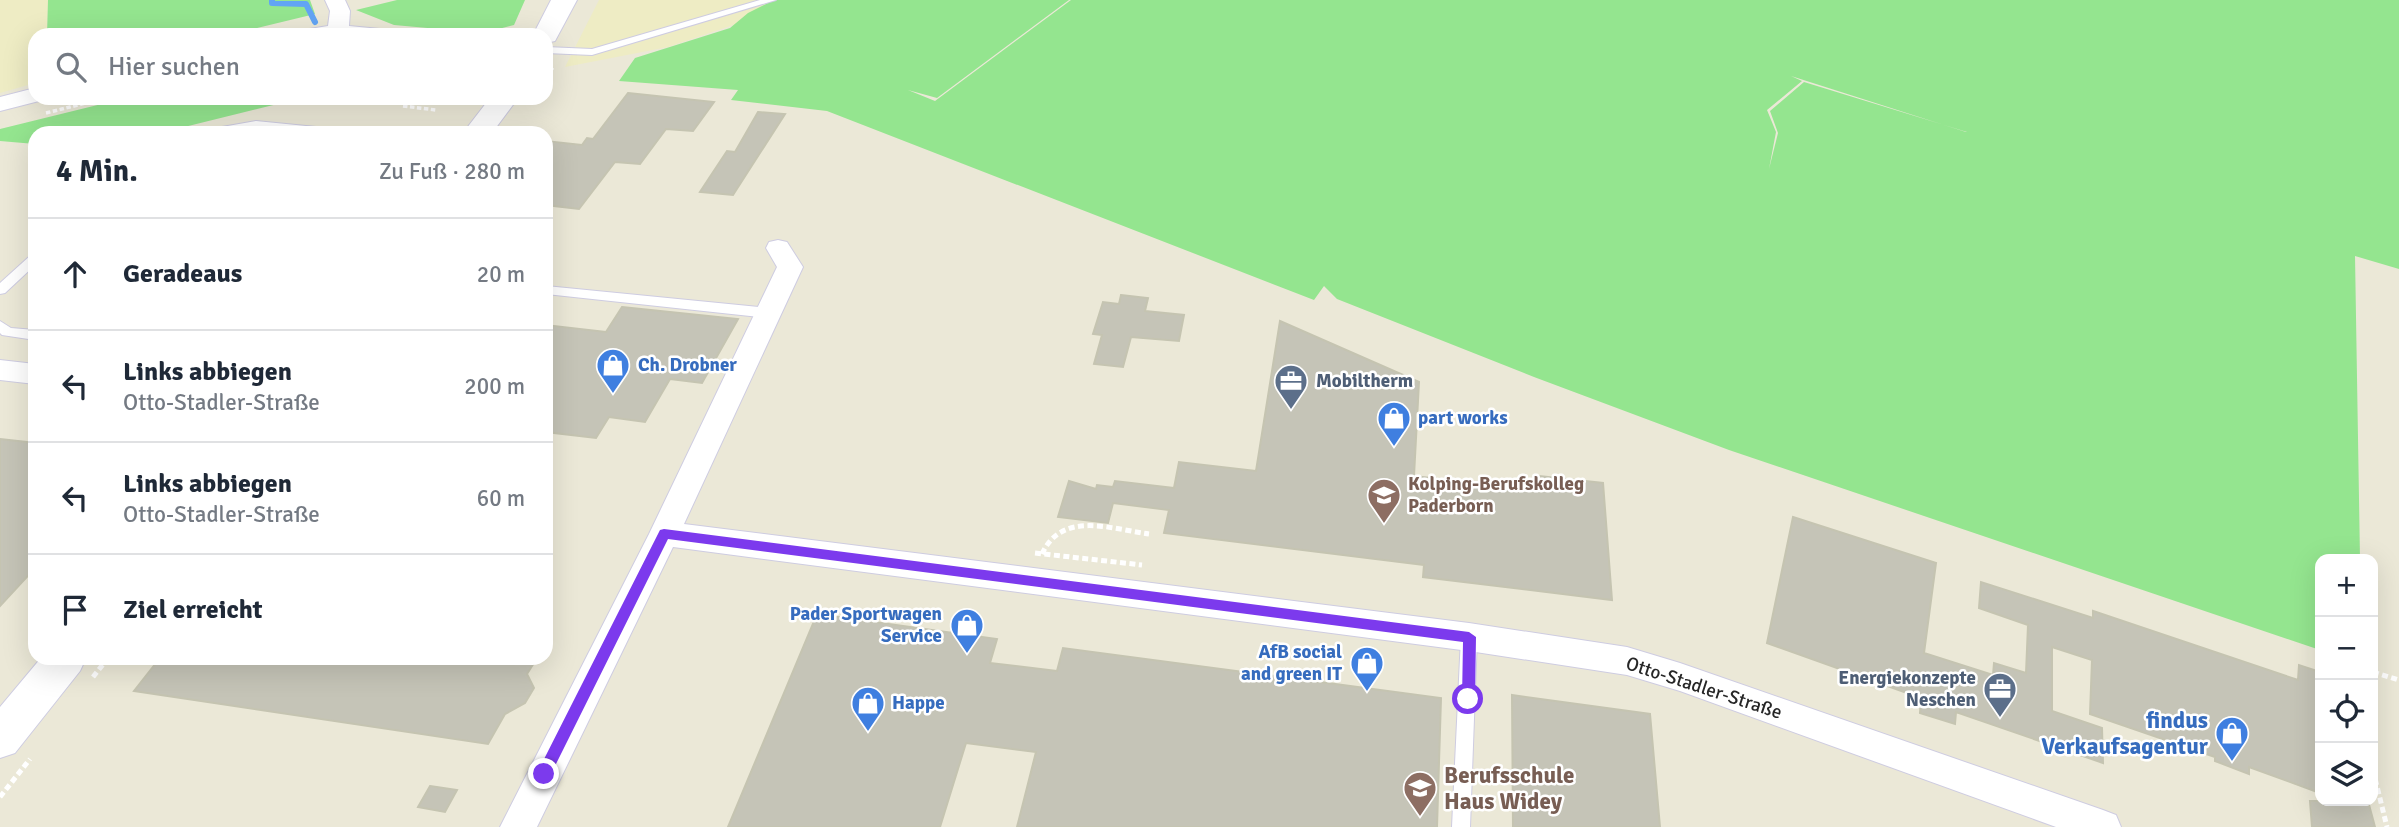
<!DOCTYPE html>
<html lang="de">
<head>
<meta charset="utf-8">
<style>
  body { margin:0; font-family:Signika,sans-serif; background:#f2f2f3; color:#1f2937 }
  .controls { position:absolute; right:21px; bottom:21px; display:grid; overflow:hidden; border-radius:14px; box-shadow:0 7px 28px #0002 }
  .controls button { width:63px; height:63px; display:grid; place-items:center; padding:0; border:0; border-bottom:2px solid #e0e1e3; background:#fff; color:#1f2937; font:35px sans-serif }
  .stop { position:absolute; width:21px; height:21px; margin:-16px; border:5px solid #7c3aed; border-radius:50%; background:#fff }
  .stop.end { background:#7c3aed; border-color:#fff; box-shadow:0 2px 7px #0008 }
  .list { margin:0; padding:0; list-style:none }
  h2 { display:flex; justify-content:space-between; align-items:center; height:91px; margin:0; padding:0 28px; font-size:30px }
  h2 small { font-size:23px; font-weight:400; color:#747a83 }
  .list li { display:grid; grid-template-columns:46px 1fr auto; gap:21px; align-items:center; box-sizing:border-box; height:112px; padding:0 28px; border-top:2px solid #e0e1e3 }
  .list b { display:block; font-size:26px; white-space:nowrap }
  .list p { margin:0; font-size:23px; white-space:nowrap; color:#747a83 }
  .list em { font-size:23px; font-style:normal; color:#747a83 }
  .icon { flex:none; width:38px; height:38px; fill:none; stroke:currentColor; stroke-width:2; stroke-linecap:round; stroke-linejoin:round }
  .map { position:relative; flex:none; width:2399px; height:827px; overflow:hidden }
  .search { position:absolute; background:#fff; box-shadow:0 7px 28px #0002; left:28px; top:28px; width:525px; height:77px; display:flex; align-items:center; gap:18px; box-sizing:border-box; padding:0 24px; border-radius:21px; color:#747a83; font-size:26px }
  .panel { position:absolute; background:#fff; box-shadow:0 7px 28px #0002; left:28px; top:126px; width:525px; height:539px; border-radius:21px }
  .map>svg:first-child { display:block }
  .education { fill:#eeecc4 }
  .green { fill:#94e58f; fill-rule:evenodd }
  .lines { fill:none; stroke-linecap:round; stroke-linejoin:round }
  .stream { stroke:#62a4f4; stroke-width:6 }
  .building { fill:#c5c4b7; stroke:#c5c4b1; stroke-width:2 }
  .service-casing { stroke:#cecce1; stroke-width:2 }
  .minor-casing { stroke:#cecce1; stroke-width:2 }
  .tertiary-casing { stroke:#cecce1; stroke-width:2 }
  .path-far1 { stroke:#fff; stroke-width:3.5; stroke-dasharray:4.5 2.5; stroke-linecap:butt }
  .path { stroke:#fff; stroke-width:5; stroke-dasharray:6 3.5; stroke-linecap:butt }
  .service { fill:#fff; fill-rule:evenodd }
  .minor { fill:#fff; fill-rule:evenodd }
  .tertiary { fill:#fff; fill-rule:evenodd }
  .route { fill:#7c3aed }
  .labels { text-anchor:middle; dominant-baseline:central; stroke-width:5; stroke-linejoin:round; paint-order:stroke }
  .shop-label { font-size:19px; font-weight:bold; fill:#366cbe; stroke:#fff; text-anchor:start }
  .service-label { font-size:19px; font-weight:bold; fill:#4e5e75; stroke:#fff; text-anchor:start }
  .education-label { font-size:19px; font-weight:bold; fill:#785e54; stroke:#fff; text-anchor:start }
  .street-label { font-size:19px; fill:#272727; stroke:#fff }
  .near-shop-label { font-size:23px; font-weight:bold; fill:#366cbe; stroke:#fff; text-anchor:end }
  .near-education-label { font-size:23px; font-weight:bold; fill:#785e54; stroke:#fff; text-anchor:start }
</style>
</head>
<body>
<div class="map">
<svg width="2399" height="827" viewBox="0 0 2399 827">
  <rect width="100%" height="100%" fill="#ebe8d7"/>
  <path class="education" d="M0,0H48L47,35H35V83L0,93Z
    M599,0H798L772,12L668,47L565,67Z"/>
  <path class="green" d="M48,0H310L315,14L228,35H47Z
    M397,0H525L514,25L483,33L394,25L356,10Z
    M774,0H1069L937,98L908,90L935,101L1071,0H2399V269L2355,256L2360,559H2320V650L1729,450L1534,377L1337,299L1324,286L1314,300L827,111L731,100L738,90L619,81L635,58L730,28L748,13ZM1791,76L1966,132H1967L1804,82L1770,111L1778,133L1769,169L1776,132L1767,110L1802,81Z
    M126,98H302L160,133H35V144L0,141V129Z"/>
  <g class="lines">
    <path class="stream" d="M272,0V3L306,4L315,22"/>
  </g>
  <path class="building" d="M628,93L714,102L693,131L666,129L640,164L615,162L579,209L546,205V141L582,145L587,138L593,139Z
    M758,112L785,114L733,195L700,192L727,151L735,152Z
    M1121,295L1148,298L1145,311L1184,315L1179,341L1131,337L1123,367L1094,364L1102,335L1093,334L1103,302L1119,304Z
    M622,307L738,319L702,383L670,379L645,422L609,417L596,438L546,432V325L606,332Z
    M1280,321L1419,382L1414,476L1540,491V476L1603,483L1612,600L1423,577L1424,565L1164,533L1169,510L1113,503L1108,523L1058,517L1069,481L1096,489L1097,485L1113,487L1115,481L1174,488L1179,462L1256,471Z
    M0,439L35,443V568L0,606Z
    M1793,517L1936,563L1924,653L1993,675L1994,663L2026,673L2028,625L1979,608L1981,582L2093,618V611L2298,680L2299,665L2320,672V793L2249,767V774L2215,761V757L2090,714L2092,660L2052,647V711L2102,728L2103,763L1956,712L1955,724L1920,713L1921,698L1767,643Z
    M817,614L997,639L990,663L1057,671L1063,648L1441,698L1437,827H1017L1036,752L966,743L940,827H728Z
    M160,658H537L527,674L534,688L525,703L505,714L488,744L134,691Z
    M1512,695L1650,714L1660,827H1513Z
    M430,786L457,790L445,812L418,807Z
    M2310,801H2368L2375,827H2312Z"/>
  <g class="lines">
    <defs>
      <path id="service" d="M760,0H776L592,55L546,53V47L592,49Z
        M256,121L346,130L352,133H312L256,127L224,133H199L205,130Z
        M35,254V265L5,293L0,294V283L31,255Z
        M546,286L768,308L775,313L768,318L546,294Z
        M0,321L11,328L35,330V340L2,335L0,333Z
        M1469,630L1475,632L1477,637L1470,827H1452L1461,637L1463,632Z"/>
      <path id="minor" d="M325,0H345L350,11L349,26L401,31L404,35H294L297,31L328,26L330,11Z
        M35,88V98L43,100L0,111V97Z
        M778,240L787,242L803,267L684,524L1469,623L1627,647L1680,663L2103,810L2116,815L2121,827H2056L1680,691L1627,675L1469,651L673,547L537,827H500L649,534L777,267L766,248L769,242Z
        M0,360L35,364V384L0,380Z"/>
      <path id="tertiary" d="M551,0H577L555,41L546,43V35H533Z
        M490,98H518L492,133H463Z
        M41,658H86L80,671L15,753L0,758V707Z"/>
    </defs>
    <use href="#service" class="service-casing"/>
    <use href="#minor" class="minor-casing"/>
    <use href="#tertiary" class="tertiary-casing"/>
    <path class="path-far1" d="M546,77L554,66
      M403,106L436,110
      M46,113L106,98"/>
    <path class="path" d="M1035,553L1142,565
      M1042,554C1062,510 1111,529 1149,534
      M2373,672L2399,680
      M93,677L108,658
      M2373,770L2387,827
      M0,797L30,759"/>
    <use href="#service" class="service"/>
    <use href="#minor" class="minor"/>
    <use href="#tertiary" class="tertiary"/>
  </g>
  <path class="route" d="M664,529L1469,632L1476,637L1475,699L1468,705L1462,699L1463,642L668,539L549,778H539V769L660,530Z"/>
  <defs>
    <symbol id="shop-pin" viewBox="-11 -11 22 30"><path d="M0 17L-7.5 6A9.5 9.5 0 1 1 7.5 6Z" fill="#3f7fe0" stroke="#fff"/><path d="M-5-2.5h2.3a2.7 3.5 0 0 1 5.4 0H5L5.5 6h-11ZM-1.5-2.5h3a1.5 2.3 0 0 0-3 0Z" fill="#fff"/></symbol>
    <symbol id="office-pin" viewBox="-11 -11 22 30"><path d="M0 17L-7.5 6A9.5 9.5 0 1 1 7.5 6Z" fill="#5c6f8a" stroke="#fff"/><path d="M-6-3h4V-5.5h4V-3h4V5H-6ZM-1-4.5V-3h2v-1.5ZM-6 0V1H6V0Z" fill="#fff"/></symbol>
    <symbol id="school-pin" viewBox="-11 -11 22 30"><path d="M0 17L-7.5 6A9.5 9.5 0 1 1 7.5 6Z" fill="#8d6e63" stroke="#fff"/><path d="M0-5L7-2L0 1L-7-2ZM-4 1L0 2.5L4 1V4Q0 6-4 4Z" fill="#fff"/></symbol>
  </defs>
  <g fill-rule="evenodd">
    <use href="#shop-pin" x="594" y="346" width="38" height="52"/>
    <use href="#office-pin" x="1272" y="362" width="38" height="52"/>
    <use href="#shop-pin" x="1375" y="399" width="38" height="52"/>
    <use href="#school-pin" x="1365" y="476" width="38" height="52"/>
    <use href="#shop-pin" x="948" y="606" width="38" height="52"/>
    <use href="#shop-pin" x="1348" y="644" width="38" height="52"/>
    <use href="#office-pin" x="1981" y="670" width="38" height="52"/>
    <use href="#shop-pin" x="849" y="684" width="38" height="52"/>
    <use href="#shop-pin" x="2213" y="714" width="38" height="52"/>
    <use href="#school-pin" x="1401" y="769" width="38" height="52"/>
  </g>
  <g class="labels">
    <g class="shop-label">
      <text x="638" y="365">Ch. Drobner</text>
      <text x="1418" y="418">part works</text>
      <text x="942" y="614" text-anchor="end">Pader Sportwagen<tspan x="942" dy="22">Service</tspan></text>
      <text x="1342" y="652" text-anchor="end">AfB social<tspan x="1342" dy="22">and green IT</tspan></text>
      <text x="892" y="703">Happe</text>
    </g>
    <g class="service-label">
      <text x="1316" y="381">Mobiltherm</text>
      <text x="1976" y="678" text-anchor="end">Energiekonzepte<tspan x="1976" dy="22">Neschen</tspan></text>
    </g>
    <g class="education-label">
      <text x="1408" y="484">Kolping-Berufskolleg<tspan x="1408" dy="22">Paderborn</tspan></text>
    </g>
    <g class="street-label">
      <text transform="translate(1704 688) rotate(18)">Otto-Stadler-Straße</text>
    </g>
    <g class="near-shop-label">
      <text x="2208" y="720">findus<tspan x="2208" dy="26">Verkaufsagentur</tspan></text>
    </g>
    <g class="near-education-label">
      <text x="1444" y="775">Berufsschule<tspan x="1444" dy="26">Haus Widey</tspan></text>
    </g>
  </g>
</svg>
<div class="controls">
<button>+</button>
<button>−</button>
<button><svg class="icon" aria-label="locate" viewBox="0 0 24 24"><circle cx="12" cy="12" r="6"/><path d="M12 2v4M12 18v4M2 12h4M18 12h4"/></svg></button>
<button><svg class="icon" aria-label="layers" viewBox="0 0 24 24"><path d="M12 4l9 5-9 5-9-5zM3 14l9 5 9-5"/></svg></button>
</div>
<div class="stop" style="left:1468px;top:699px"></div>
<div class="stop end" style="left:544px;top:774px"></div>
<div class="search"><svg class="icon" aria-label="search" viewBox="0 0 24 24"><circle cx="10" cy="10" r="6"/><path d="M15 15l6 6"/></svg>Hier suchen</div>
<section class="panel">
<h2>4 Min.<small>Zu Fuß · 280 m</small></h2>
<ul class="list">
<li><svg class="icon" aria-label="ahead" viewBox="0 0 24 24"><path d="M12 20V5M6 11l6-6 6 6"/></svg><div><b>Geradeaus</b></div><em>20 m</em></li>
<li><svg class="icon" aria-label="left" viewBox="0 0 24 24"><path d="M17 20v-9H6M10 6l-5 5 5 5"/></svg><div><b>Links abbiegen</b><p>Otto-Stadler-Straße</p></div><em>200 m</em></li>
<li><svg class="icon" aria-label="left" viewBox="0 0 24 24"><path d="M17 20v-9H6M10 6l-5 5 5 5"/></svg><div><b>Links abbiegen</b><p>Otto-Stadler-Straße</p></div><em>60 m</em></li>
<li><svg class="icon" aria-label="arrive" viewBox="0 0 24 24"><path d="M6 21V4h12l-3 4 3 4H6"/></svg><div><b>Ziel erreicht</b></div></li>
</ul>
</section>
</div>
</body>
</html>
